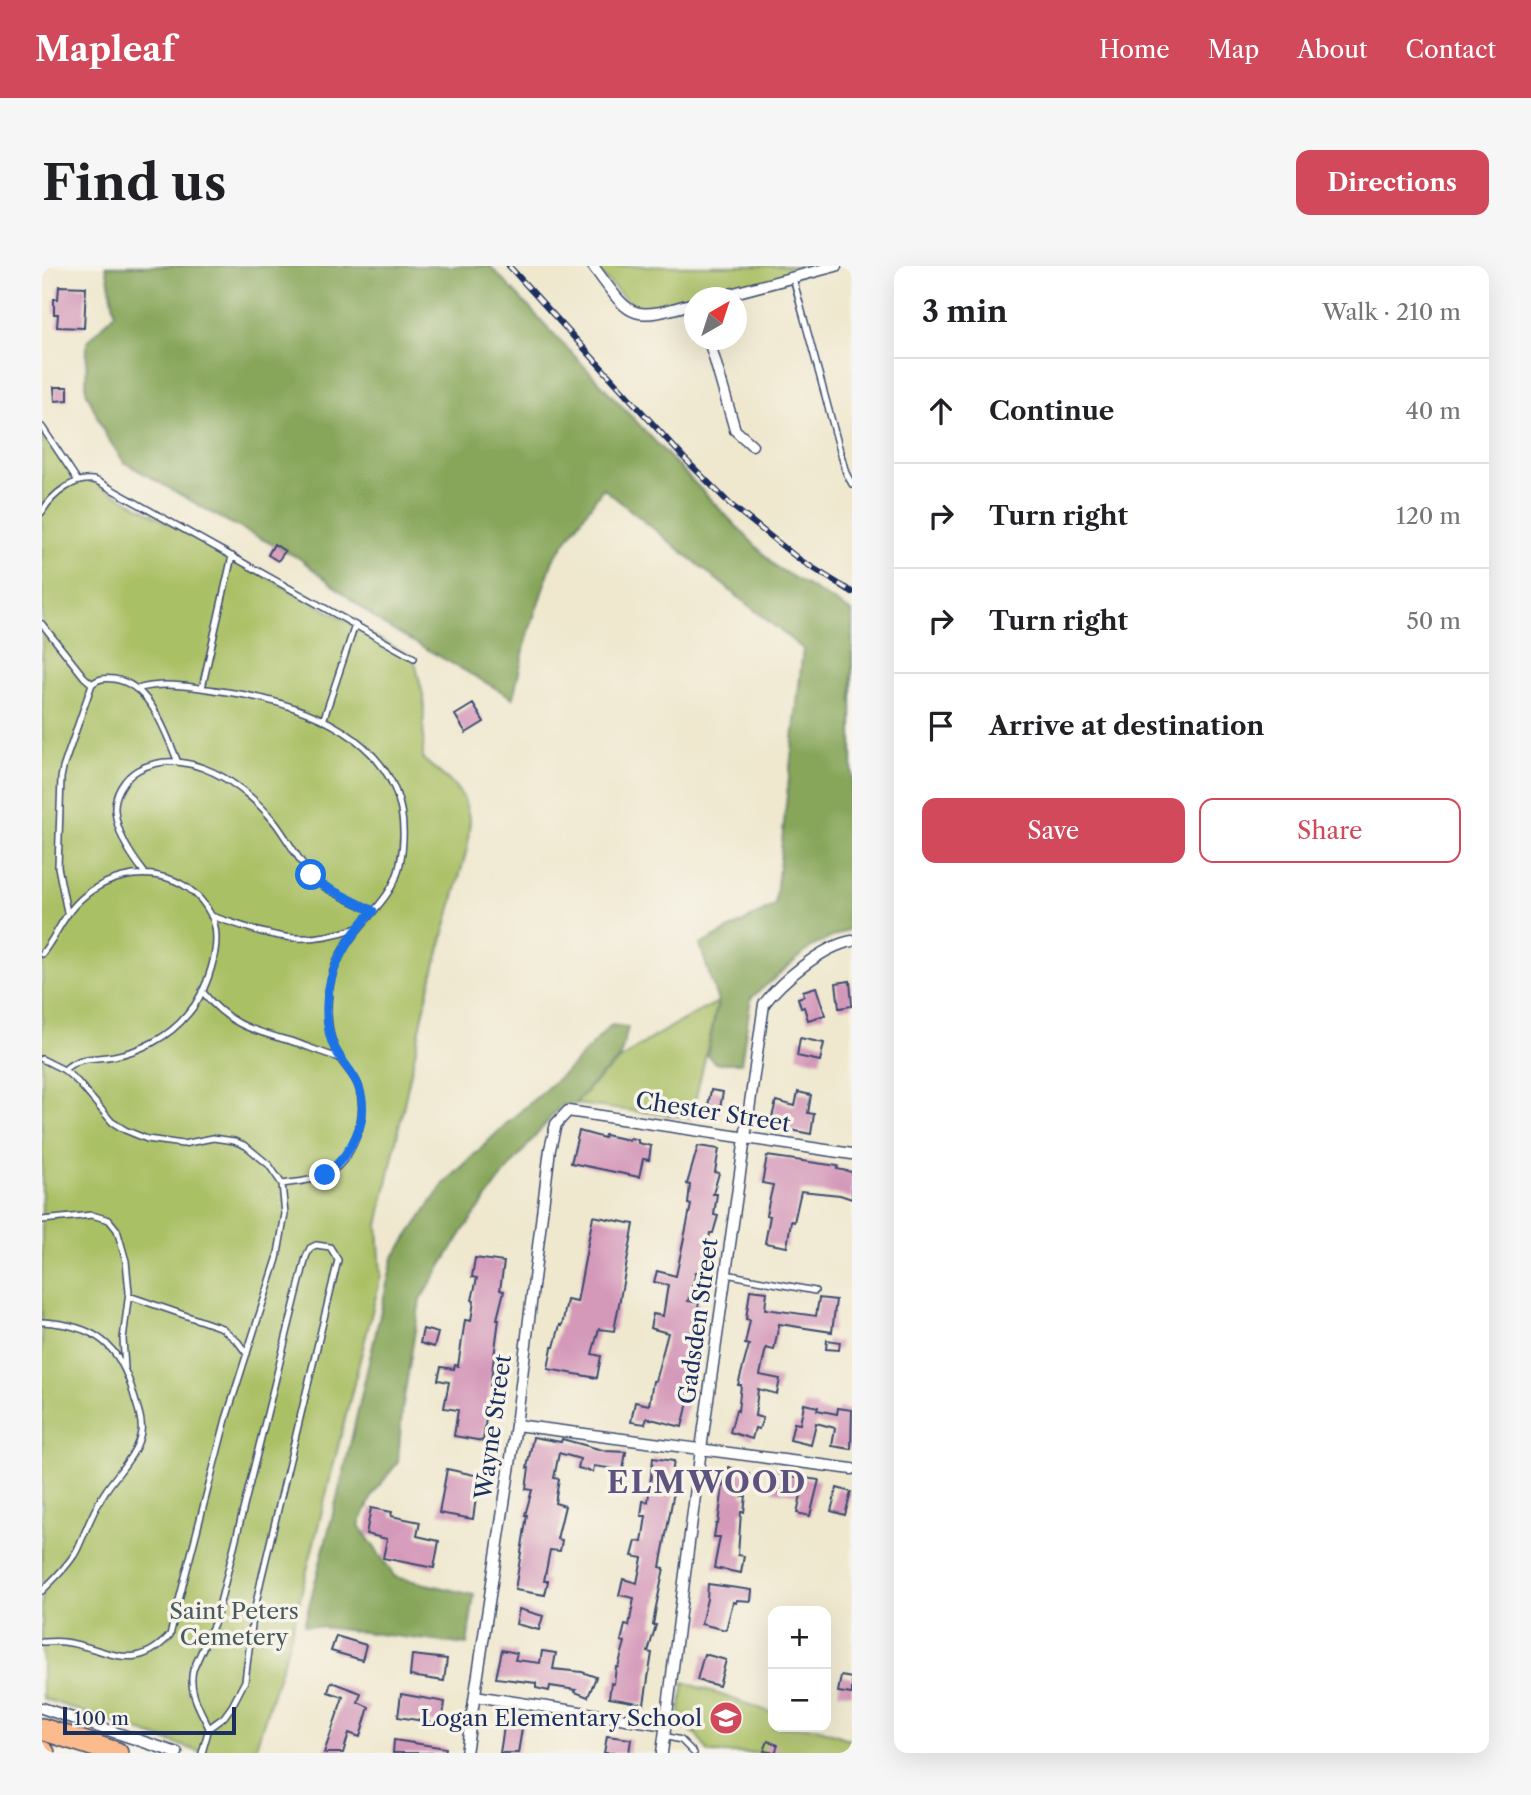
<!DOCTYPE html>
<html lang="en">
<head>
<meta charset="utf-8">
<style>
  body { margin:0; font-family:"Libre Caslon Text",serif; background:#f6f6f6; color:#202124 }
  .controls { position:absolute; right:21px; bottom:21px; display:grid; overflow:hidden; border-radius:14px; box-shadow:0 7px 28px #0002 }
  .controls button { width:63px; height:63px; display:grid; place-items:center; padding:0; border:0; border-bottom:2px solid #e0e0e0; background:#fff; color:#202124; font:35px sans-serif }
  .compass { position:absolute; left:642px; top:21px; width:63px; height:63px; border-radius:50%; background:#fff; box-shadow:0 7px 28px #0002; rotate:39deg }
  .scale { position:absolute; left:21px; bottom:18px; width:173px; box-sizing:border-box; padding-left:7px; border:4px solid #1b2f5e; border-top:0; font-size:19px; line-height:24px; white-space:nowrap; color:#1b2f5e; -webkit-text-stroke:5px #f7f3e8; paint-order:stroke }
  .stop { position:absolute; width:21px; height:21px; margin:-16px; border:5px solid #1a73e8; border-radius:50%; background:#fff }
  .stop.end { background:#1a73e8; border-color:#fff; box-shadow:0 2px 7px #0008 }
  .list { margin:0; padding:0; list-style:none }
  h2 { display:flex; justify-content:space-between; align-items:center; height:91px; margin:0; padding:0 28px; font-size:30px }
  h2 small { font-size:23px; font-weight:400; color:#757577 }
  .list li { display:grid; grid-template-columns:46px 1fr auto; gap:21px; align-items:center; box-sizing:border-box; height:105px; padding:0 28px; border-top:2px solid #e0e0e0 }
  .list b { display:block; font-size:26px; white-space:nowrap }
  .list em { font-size:23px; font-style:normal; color:#757577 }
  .actions { display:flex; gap:14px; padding:21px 28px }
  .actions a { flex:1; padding:16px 0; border:2px solid #d1495b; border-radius:14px; text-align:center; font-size:24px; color:#d1495b }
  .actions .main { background:#d1495b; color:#fff }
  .icon { flex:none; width:38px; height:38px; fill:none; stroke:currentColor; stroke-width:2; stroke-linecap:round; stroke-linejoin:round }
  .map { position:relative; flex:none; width:810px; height:1487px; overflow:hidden; border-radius:14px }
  header { display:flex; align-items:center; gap:42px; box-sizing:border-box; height:98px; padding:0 35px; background:#d1495b; color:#fff }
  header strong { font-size:33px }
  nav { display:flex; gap:38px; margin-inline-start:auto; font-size:24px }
  .intro { display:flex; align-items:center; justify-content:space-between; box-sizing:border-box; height:168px; padding:0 42px }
  h1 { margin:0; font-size:49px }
  .button { padding:18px 32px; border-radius:14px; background:#d1495b; color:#fff; font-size:24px; font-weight:700 }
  main { display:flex; gap:42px; padding:0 42px }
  aside { flex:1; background:#fff; border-radius:14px; box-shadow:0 7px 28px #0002 }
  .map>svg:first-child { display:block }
  .green { fill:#aac065; stroke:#627862; stroke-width:2 }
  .forest { fill:#87a65a; stroke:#516a5c; stroke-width:2 }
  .building { fill:#d498b9 }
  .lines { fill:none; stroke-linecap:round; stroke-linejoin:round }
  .lane-casing { stroke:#3b4b6f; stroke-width:8 }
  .street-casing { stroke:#3b4b6f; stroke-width:13 }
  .highway-casing { stroke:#3b4b6f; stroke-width:24 }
  .lane { stroke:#fff; stroke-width:5 }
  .street { stroke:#fff; stroke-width:10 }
  .highway { stroke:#fbbb8d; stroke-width:21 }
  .rail-casing { stroke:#1b2f5e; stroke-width:6 }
  .rail { stroke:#f7f3e8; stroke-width:3.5; stroke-dasharray:10; stroke-linecap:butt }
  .route { stroke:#1a73e8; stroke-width:9 }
  .labels { text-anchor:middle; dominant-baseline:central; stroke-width:7; stroke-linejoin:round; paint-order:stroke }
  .street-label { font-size:23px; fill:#1b2f5e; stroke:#f7f3e8 }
  .park-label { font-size:23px; fill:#465a60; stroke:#f7f3e8 }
  .poi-label { font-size:23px; fill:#1b2f5e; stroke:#f7f3e8; text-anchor:end }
  .district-label { font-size:30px; font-weight:bold; letter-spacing:2px; fill:#5c547e; stroke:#f7f3e8 }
</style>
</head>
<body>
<header>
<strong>Mapleaf</strong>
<nav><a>Home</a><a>Map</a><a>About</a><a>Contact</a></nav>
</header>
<div class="intro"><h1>Find us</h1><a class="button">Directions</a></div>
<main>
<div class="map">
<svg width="810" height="1487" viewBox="0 0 810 1487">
  <rect width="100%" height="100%" fill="#f7f3e8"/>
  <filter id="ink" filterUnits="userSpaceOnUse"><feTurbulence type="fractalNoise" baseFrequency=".0143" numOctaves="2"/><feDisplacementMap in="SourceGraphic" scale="14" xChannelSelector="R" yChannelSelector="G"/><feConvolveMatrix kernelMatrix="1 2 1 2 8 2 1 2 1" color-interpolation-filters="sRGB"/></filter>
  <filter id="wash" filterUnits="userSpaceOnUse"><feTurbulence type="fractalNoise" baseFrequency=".00686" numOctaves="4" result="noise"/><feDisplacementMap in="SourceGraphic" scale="28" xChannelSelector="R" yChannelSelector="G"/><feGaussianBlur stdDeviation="1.57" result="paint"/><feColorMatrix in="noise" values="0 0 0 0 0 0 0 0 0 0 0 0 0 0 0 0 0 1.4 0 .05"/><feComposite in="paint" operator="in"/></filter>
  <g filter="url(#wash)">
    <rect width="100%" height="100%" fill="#efe8cf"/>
    <path class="green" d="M551,0H794L673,31L652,32V37L599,49Z
      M0,161L36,215L45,212L372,392L382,433L381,493L412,519L422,533L428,555L425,583L387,722L336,959L339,1010L246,1380L212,1487H161L0,1432Z
      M676,736L649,852L533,838C573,789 621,764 676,736Z
      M642,1416L731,1447V1461H772L810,1474V1487H667L654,1468L636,1459Z"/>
    <path class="forest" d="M64,0H448L637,201L734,301L810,346V662L769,681L709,732L699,797H673L665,789L676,736L658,679L733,639L761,383L561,222L511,294L485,371L471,432L340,358L257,292L179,252L82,196L63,168L44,125L45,76L73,47Z
      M569,759L586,761L578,792L548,820L533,838L519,839L463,907L421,965L378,1034L360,1144L356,1196L331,1228L317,1259L353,1311L432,1329L425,1379L262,1359L302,1205L351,992L402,918L465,857L529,801Z"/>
    <g id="blocks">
      <path class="building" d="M17,20L44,21L42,62L15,61L16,48H12V33H16Z
        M12,121H26V134L13,135Z
        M232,278L243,285L236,295L226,289Z
        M431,438L442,456L424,467L413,449Z
        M808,715L810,740L797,742L794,717Z
        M774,721L783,749L766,754L762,741L759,742L756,732L762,730L761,725Z
        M758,772L782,777L778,795L755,790Z
        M669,824L681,826L676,853L664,850Z
        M756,826L769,829L766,847L772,848L769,868L728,860L734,835L753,840Z
        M537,865L562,872L563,869L587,874L588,872L596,874V877L609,880L607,894L601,893L597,911L529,897Z
        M656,880L677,883L673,906L677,907L671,928H675L672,949L676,950L671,967H668L661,1008L654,1006L646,1035L657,1037L647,1076L656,1078L650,1099L653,1100L644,1145L640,1161L605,1152L603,1158L589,1156L593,1136L607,1139L611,1115H613L626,1067L608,1062L611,1048L621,1050L626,1019L612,1016L615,1005L634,1010L649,939L646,938L648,919L645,918Z
        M725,890L796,900L795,903L810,906V933L798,929L759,925L752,956L749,955L745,981L723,977L728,950L724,949L731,919L720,917Z
        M551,950L592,958L572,1065L557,1063L550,1088L559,1090L555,1112L506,1103L510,1081H512L518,1059L520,1060L525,1034L535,1036Z
        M433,992L462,996L458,1024L462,1025L455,1053H457L441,1175L412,1170L416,1144L402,1142L407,1116L396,1114L399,1101L412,1103L413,1099L416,1100L423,1054L429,1055L432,1035L430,1034L435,1012L430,1011Z
        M708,1024L725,1026L723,1043L774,1050L777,1032L794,1034L790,1066L737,1058L732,1084L724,1082L718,1109L738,1113L735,1128L716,1123L713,1150L721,1152L717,1163L713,1162L710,1173L688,1166L694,1144L696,1145L699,1119H696L707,1079L703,1078L708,1054L704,1053Z
        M381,1063L396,1067L392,1081L378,1077Z
        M785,1074L798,1076L797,1084L784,1083Z
        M762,1138L776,1141L775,1144L795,1148L796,1142L810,1144L809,1183L790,1180L793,1162L774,1157L769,1179L748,1174L752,1157L758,1158Z
        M491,1171L519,1176L520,1173L564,1185L584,1186L581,1204L552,1200L551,1206L536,1202L538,1193L517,1187L512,1212L517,1213L513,1237L523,1240L515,1273L520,1274L518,1285L508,1284L502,1315H506L503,1329L473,1324L485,1249H483L490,1224L484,1223L487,1202H485Z
        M611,1192L632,1195L628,1219L633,1220L618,1301L622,1302L614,1341L611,1359H614L606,1386L610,1387L602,1438L567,1432L569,1417L572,1418L574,1401H576L583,1376L579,1375L583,1359L587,1360L592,1332L577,1329L581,1313L595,1317L600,1292L590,1290L594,1275L600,1276L604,1250H599L601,1235L606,1236Z
        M687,1201L707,1208L700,1230H704L702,1246H699L696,1289L702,1290L699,1307L672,1302L678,1271H672L674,1258H676L681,1220Z
        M405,1203L437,1210L431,1253L397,1247Z
        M733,1208L777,1214L768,1250L755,1247L759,1229L731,1225Z
        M795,1222L809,1226L803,1249L789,1245Z
        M329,1242L350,1246L349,1250L378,1256L375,1270L397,1275L392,1302L341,1292L345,1273L324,1268Z
        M666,1318L710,1324L709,1335L695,1334L694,1337L691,1336L684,1364L659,1358L665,1333Z
        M477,1343L501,1350L497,1364L474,1358Z
        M294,1370L324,1379L320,1394L289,1385Z
        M460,1384L475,1387L473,1394L498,1397L500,1385L514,1387L511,1403L540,1406L554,1411L546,1431L533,1426L534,1424L508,1420L507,1425L494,1422V1417L454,1412Z
        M662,1388L684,1394L677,1420L655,1414Z
        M370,1389L405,1393L402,1415L368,1410Z
        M799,1410L810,1412V1428L796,1426Z
        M289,1416L319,1427L316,1436L327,1441L318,1471L307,1467L301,1487H282L301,1431L286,1426Z
        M359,1428L403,1436L400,1458L356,1451Z
        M463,1454L481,1457L476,1487H458Z
        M565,1470L589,1473L587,1487H562Z
        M352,1474L404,1482L403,1487H351Z
        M726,1475L736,1479L733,1487L722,1485Z"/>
    </g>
  </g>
  <g filter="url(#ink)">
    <use href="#blocks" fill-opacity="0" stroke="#3b4b6f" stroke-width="2"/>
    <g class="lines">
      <defs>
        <path id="lane" d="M751,12L804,207L810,218
          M0,161L36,215
          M0,246C10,228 34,209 55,215L372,392
          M0,358L42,411L50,418
          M160,422L190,290
          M95,423C122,415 151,421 179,425C273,438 381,482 358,598C350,643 298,664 289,714C284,740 284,768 297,791C303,802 314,810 317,822C326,852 311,896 282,910C269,915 254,916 240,918
          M282,452L313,359
          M102,606C88,588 75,568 73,544C72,529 82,512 96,504C145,478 204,519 234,558C246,574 264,607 278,618C293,629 314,636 331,645
          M25,646L16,601L19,512L21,502L50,418C57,412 63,412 72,413C108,418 123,465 135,494
          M169,650C227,668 253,683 315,662
          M0,688C18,665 22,644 49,625C89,598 145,603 169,649C183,677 164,728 145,749C127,771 99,785 72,790C52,794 38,789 22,804
          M160,725C188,761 214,765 255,777C269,782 283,788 298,792
          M0,793L22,804L36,816L70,856L83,864L105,873L141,878L171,872L192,875L204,880L227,899L240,918L243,948L235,993L184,1153L128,1369C91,1410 64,1381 22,1376C15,1375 7,1376 0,1376
          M0,954L50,949L67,954L75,964L84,995L87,1026L81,1073L83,1102
          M684,1008L773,1025
          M87,1030L180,1062L196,1076L205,1088
          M0,1056C53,1059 78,1078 92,1130C95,1141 101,1154 99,1166C95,1189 75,1207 63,1226C51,1244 44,1265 35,1284C27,1299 12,1313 0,1325
          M622,1470L639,1474L652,1487
          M160,1487L167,1462L182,1451L190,1440L203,1415L211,1351L219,1314L296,994L288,981L274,979L268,982L264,991L174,1353L151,1404C146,1426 158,1443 167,1462"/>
        <path id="street" d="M551,0C590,53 587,56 652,37
          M673,32L794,0
          M667,74L693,164L710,179
          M474,1159L810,1203
          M433,1430L624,1459
          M0,1442L135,1487
          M424,1487L474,1159L508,883L514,858L526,845L810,888
          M620,1487L659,1183L722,738C739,715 781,680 810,675"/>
        <path id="highway" d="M0,1463L75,1487
          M0,1486L2,1487"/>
      </defs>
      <use href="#lane" class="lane-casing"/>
      <use href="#street" class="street-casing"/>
      <use href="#highway" class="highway-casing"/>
      <use href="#lane" class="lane"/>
      <use href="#street" class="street"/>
      <use href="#highway" class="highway"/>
      <defs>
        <path id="rail" d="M467,0L642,192L689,239L758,294L810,326"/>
      </defs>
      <use href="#rail" class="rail-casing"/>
      <use href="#rail" class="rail"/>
    </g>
  </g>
  <g class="lines" filter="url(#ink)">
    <path class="route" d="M269,609L278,618L331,645C298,679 275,724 289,773C294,791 309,802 316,819C330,853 309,889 283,909"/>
  </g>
  <defs>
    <symbol id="school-disc" viewBox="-11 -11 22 22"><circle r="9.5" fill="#d1495b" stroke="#f7f3e8"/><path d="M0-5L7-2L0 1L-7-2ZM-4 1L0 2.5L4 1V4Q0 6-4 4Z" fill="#fff"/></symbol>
  </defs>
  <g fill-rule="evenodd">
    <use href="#school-disc" x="665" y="1433" width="38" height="38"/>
  </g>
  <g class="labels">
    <g class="street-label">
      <text transform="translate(671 846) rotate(9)">Chester Street</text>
      <text transform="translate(656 1055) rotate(-82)">Gadsden Street</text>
      <text transform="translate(451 1161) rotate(-82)">Wayne Street</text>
    </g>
    <g class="park-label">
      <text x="192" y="1345">Saint Peters<tspan x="192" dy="26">Cemetery</tspan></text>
    </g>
    <g class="poi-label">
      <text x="660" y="1452">Logan Elementary School</text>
    </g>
    <g class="district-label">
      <text x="665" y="1216">ELMWOOD</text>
    </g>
  </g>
</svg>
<div class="controls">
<button>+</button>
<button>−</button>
</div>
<svg class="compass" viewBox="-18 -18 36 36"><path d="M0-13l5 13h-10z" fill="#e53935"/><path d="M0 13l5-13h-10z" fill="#757577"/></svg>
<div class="scale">100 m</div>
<div class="stop" style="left:269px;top:609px"></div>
<div class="stop end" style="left:283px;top:909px"></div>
</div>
<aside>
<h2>3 min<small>Walk · 210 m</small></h2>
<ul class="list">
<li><svg class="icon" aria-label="ahead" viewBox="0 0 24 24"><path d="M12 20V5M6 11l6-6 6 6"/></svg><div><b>Continue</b></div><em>40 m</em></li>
<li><svg class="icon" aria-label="right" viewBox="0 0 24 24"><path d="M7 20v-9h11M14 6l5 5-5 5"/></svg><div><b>Turn right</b></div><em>120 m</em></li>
<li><svg class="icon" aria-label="right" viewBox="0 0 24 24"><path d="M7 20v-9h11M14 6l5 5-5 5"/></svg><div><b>Turn right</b></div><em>50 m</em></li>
<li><svg class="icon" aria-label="arrive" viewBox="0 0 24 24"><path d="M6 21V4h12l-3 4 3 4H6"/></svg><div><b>Arrive at destination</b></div></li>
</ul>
<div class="actions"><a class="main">Save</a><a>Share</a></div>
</aside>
</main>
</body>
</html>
